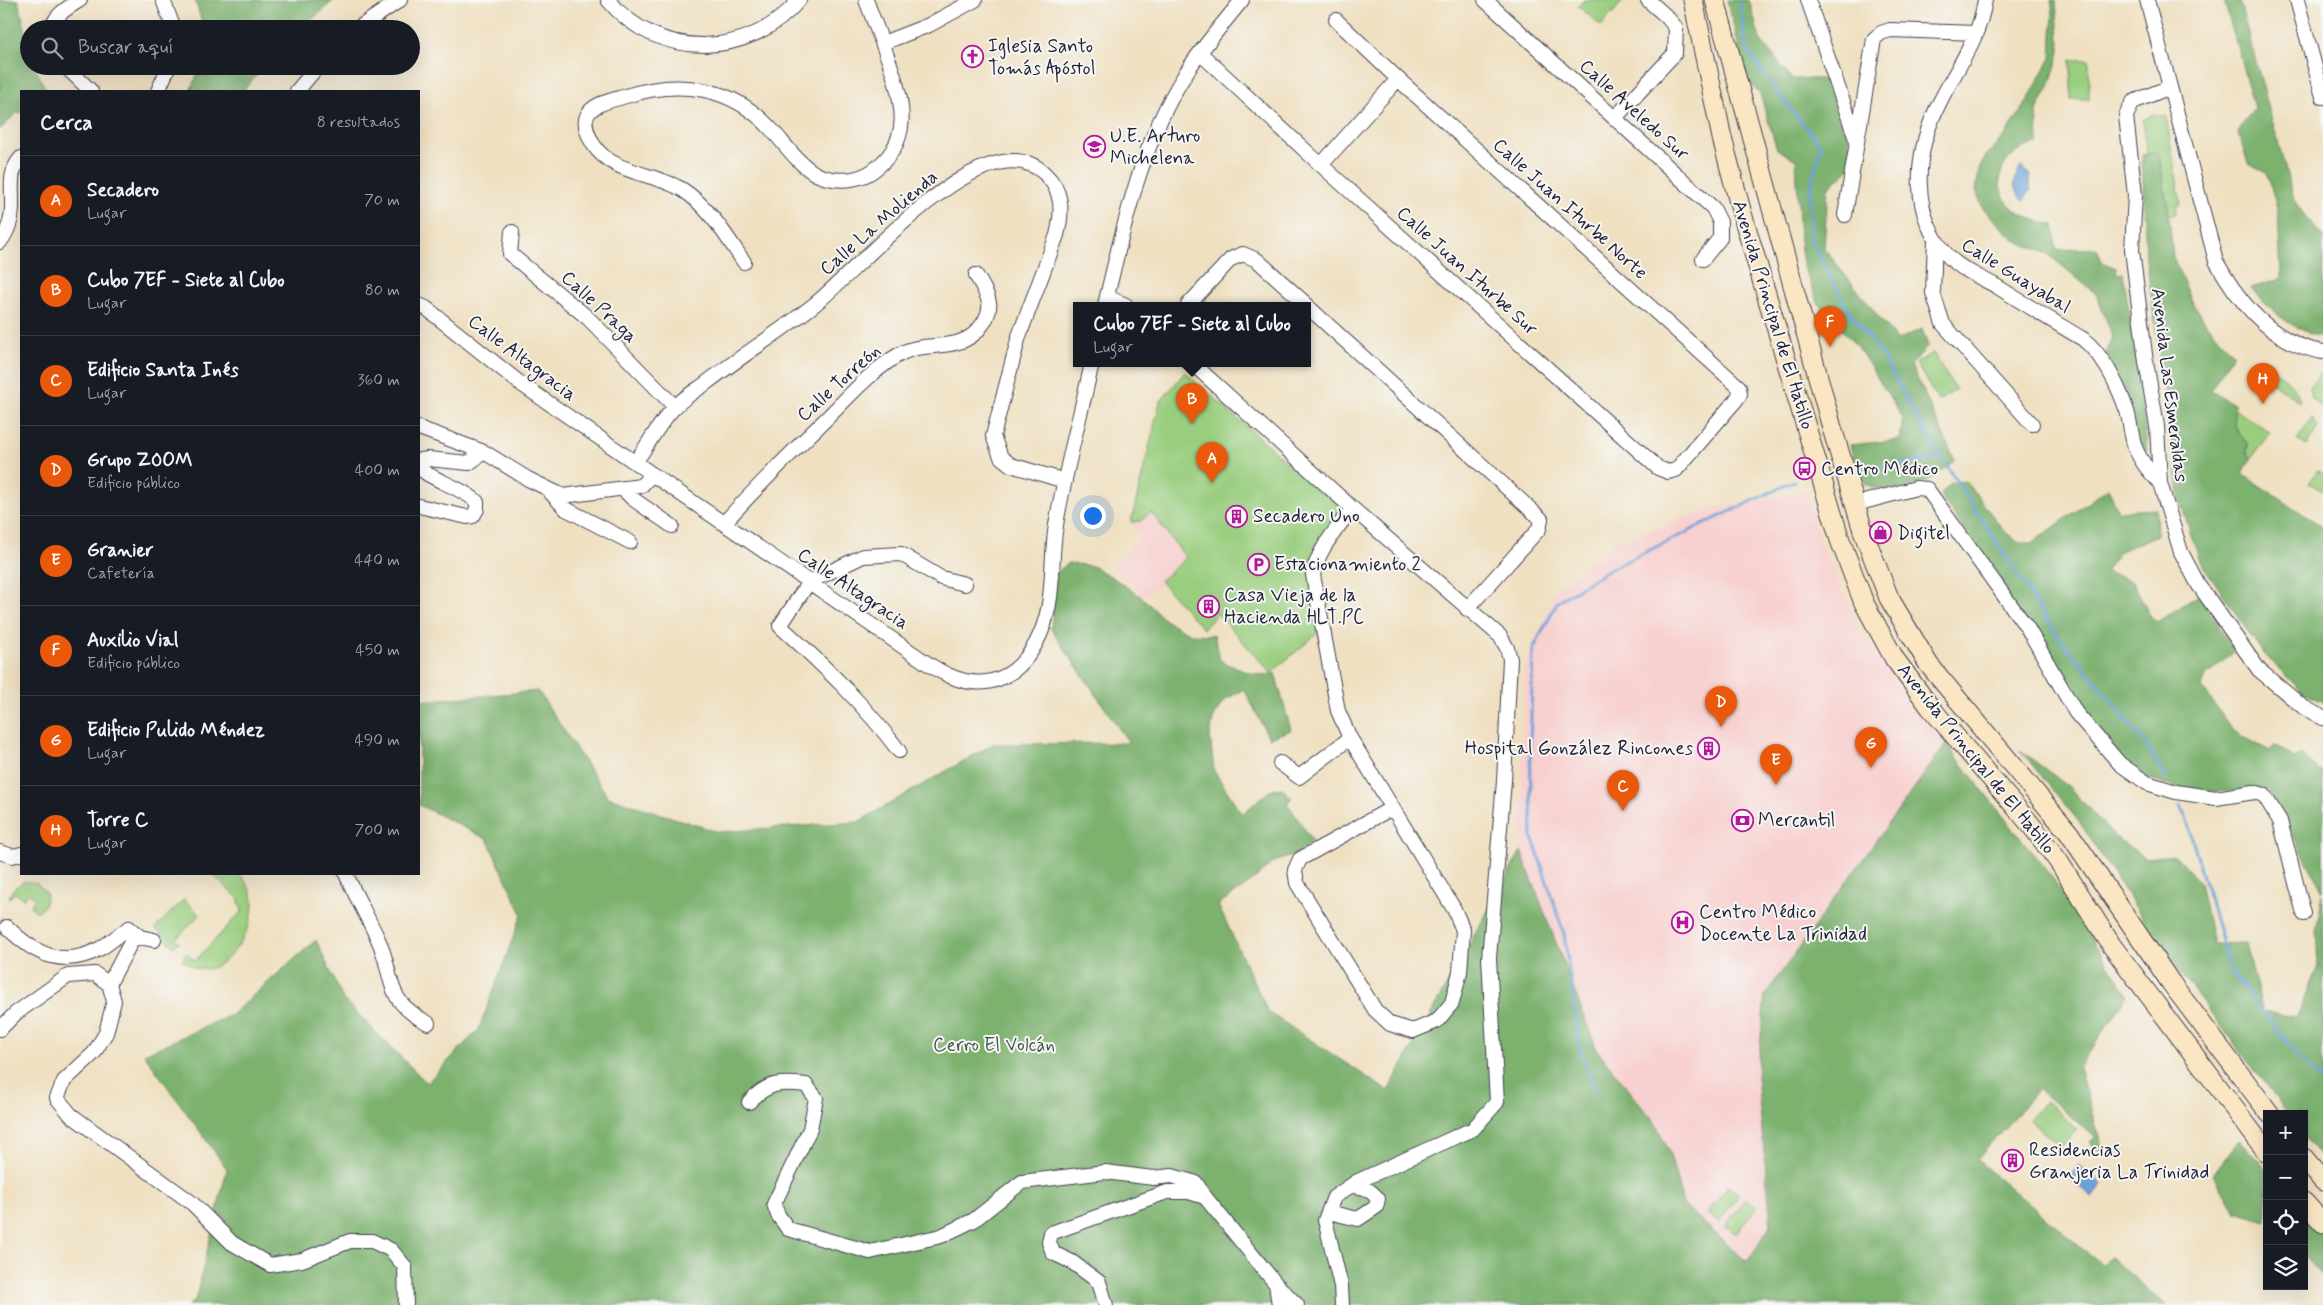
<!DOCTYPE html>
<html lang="es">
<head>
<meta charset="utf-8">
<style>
  body { margin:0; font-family:Mynerve,sans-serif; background:#20242c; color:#f1f3f6 }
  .controls { position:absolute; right:15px; bottom:15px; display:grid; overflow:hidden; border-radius:0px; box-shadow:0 5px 20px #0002 }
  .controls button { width:45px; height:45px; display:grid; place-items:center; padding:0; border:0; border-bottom:1px solid #363941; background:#171b24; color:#f1f3f6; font:25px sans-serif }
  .you { position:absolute; left:1092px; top:515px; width:18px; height:18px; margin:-12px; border:4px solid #fff; border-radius:50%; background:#1a73e8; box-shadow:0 0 0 8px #1a73e833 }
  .badge { display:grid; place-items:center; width:32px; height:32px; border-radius:50%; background:#ea580c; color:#fff; font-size:16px; font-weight:700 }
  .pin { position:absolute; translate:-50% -41px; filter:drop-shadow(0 1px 2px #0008) }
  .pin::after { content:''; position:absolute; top:26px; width:18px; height:15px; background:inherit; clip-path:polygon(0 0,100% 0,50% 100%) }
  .popup { position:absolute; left:1073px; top:302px; width:238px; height:65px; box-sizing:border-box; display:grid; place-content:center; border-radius:0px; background:#171b24; filter:drop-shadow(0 1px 4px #0005); font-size:16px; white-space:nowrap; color:#9ea1a6 }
  .popup b { font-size:19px; color:#f1f3f6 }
  .popup::after { content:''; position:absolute; left:50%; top:100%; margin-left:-10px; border:10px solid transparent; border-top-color:#171b24 }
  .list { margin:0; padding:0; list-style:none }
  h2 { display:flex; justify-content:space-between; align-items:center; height:65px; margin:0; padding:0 20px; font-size:21px }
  h2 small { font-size:16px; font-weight:400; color:#9ea1a6 }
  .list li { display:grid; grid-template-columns:32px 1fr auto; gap:15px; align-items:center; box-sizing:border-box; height:90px; padding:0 20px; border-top:1px solid #363941 }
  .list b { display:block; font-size:19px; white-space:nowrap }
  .list p { margin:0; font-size:16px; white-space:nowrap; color:#9ea1a6 }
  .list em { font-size:16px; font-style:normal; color:#9ea1a6 }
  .icon { flex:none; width:28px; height:28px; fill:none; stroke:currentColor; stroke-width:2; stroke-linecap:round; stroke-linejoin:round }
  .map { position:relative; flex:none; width:2323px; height:1305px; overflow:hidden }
  .search { position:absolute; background:#171b24; box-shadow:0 5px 20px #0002; left:20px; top:20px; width:400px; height:55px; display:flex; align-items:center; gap:12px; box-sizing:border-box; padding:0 18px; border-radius:28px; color:#9ea1a6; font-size:19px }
  .panel { position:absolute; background:#171b24; box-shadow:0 5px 20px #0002; left:20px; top:90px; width:400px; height:785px; border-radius:0px }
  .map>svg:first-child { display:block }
  .built { fill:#f7d0cf }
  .green { fill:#9ace7f; stroke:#5e785d }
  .forest { fill:#7bb16e; stroke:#4e6a54 }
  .water { fill:#6ca1d9; stroke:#47628a }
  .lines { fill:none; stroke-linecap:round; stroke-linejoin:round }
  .stream { stroke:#6ca1d9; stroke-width:3 }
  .minor-casing { stroke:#413e4f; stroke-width:16 }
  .secondary-casing { stroke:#413e4f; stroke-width:21 }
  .minor { stroke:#fff; stroke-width:14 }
  .secondary { stroke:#fbe6c4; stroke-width:19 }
  .labels { text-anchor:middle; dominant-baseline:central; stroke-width:4; stroke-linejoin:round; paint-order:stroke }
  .poi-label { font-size:19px; fill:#22223b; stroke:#f6f6f2; text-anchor:start }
  .street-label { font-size:19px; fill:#22223b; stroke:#f6f6f2 }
  .park-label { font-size:19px; fill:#46564f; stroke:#f6f6f2 }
</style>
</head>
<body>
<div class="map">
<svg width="2323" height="1305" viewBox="0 0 2323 1305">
  <rect width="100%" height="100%" fill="#f6f6f2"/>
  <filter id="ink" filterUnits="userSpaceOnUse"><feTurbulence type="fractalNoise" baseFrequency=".02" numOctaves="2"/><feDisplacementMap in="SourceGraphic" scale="10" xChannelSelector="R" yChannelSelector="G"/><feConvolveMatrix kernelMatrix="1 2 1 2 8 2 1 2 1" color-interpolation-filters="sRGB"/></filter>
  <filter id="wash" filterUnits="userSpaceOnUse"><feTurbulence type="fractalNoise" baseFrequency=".0096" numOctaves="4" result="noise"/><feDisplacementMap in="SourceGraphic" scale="20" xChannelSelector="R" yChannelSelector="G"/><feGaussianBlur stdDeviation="1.12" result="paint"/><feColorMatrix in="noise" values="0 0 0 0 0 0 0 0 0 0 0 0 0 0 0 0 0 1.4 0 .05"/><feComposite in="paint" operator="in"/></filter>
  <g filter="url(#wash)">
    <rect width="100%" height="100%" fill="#efe0c1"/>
    <path class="built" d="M1805,491L1821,544L1863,637L1946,744L1765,995L1757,1077L1771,1225L1747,1262L1683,1204L1669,1151L1654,1121L1597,1050L1521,851L1524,670L1555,591L1615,543L1712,509Z
      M1151,511L1186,558L1143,598L1113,567L1138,539L1131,522L1141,521Z"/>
    <path class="green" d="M1584,0H1624L1601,26L1578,6Z
      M2071,60H2089V99H2071Z
      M2153,114L2166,117L2181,204L2176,206V214L2169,215L2159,153L2147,154L2143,120Z
      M1933,353L1956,390L1938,401L1916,363Z
      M2266,366C2282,376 2295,383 2300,402L2261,375Z
      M2323,369V409L2312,398L2310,386Z
      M1185,372L1284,460L1347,511L1310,561L1318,633L1271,673L1218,614L1203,629L1160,581L1186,558L1151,512L1141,521L1131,522L1160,402Z
      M2234,409L2270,432L2251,459L2247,452L2248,443C2237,433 2231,424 2234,409Z
      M2312,418L2318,427L2307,446L2297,440Z
      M2317,471L2323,474V491L2309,483Z
      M212,874H239C247,882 253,892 253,904C254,929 225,978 196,968C191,966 187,962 182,960L186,953L195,961L242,911L238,898Z
      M24,881L37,883L47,894L44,906L37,912L30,906L35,899L29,893L23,899L15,893L9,898L12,890Z
      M184,899L200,915L176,939L179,942L174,947L155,928Z
      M2046,1101L2077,1129L2061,1147L2029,1120Z
      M1728,1186L1739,1194L1719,1222L1707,1213Z
      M1746,1198L1757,1207L1736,1234L1725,1226Z"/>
    <path class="forest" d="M0,0H18L29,44V66H34L47,91H21V113H16L0,130Z
      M195,0H334L301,29H204Z
      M1727,0H1749L1760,39L1792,79H1829L1856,163L1828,188L1824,248L1897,340L1922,329L1928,346L1911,365L1955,460C1944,469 1932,479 1919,484C1903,491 1868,496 1859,475C1855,466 1853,455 1850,445L1900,440L1903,418L1859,349L1819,304L1803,266L1800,241L1796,160L1777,149L1760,94L1748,82Z
      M2051,0H2056L2060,52L2049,87L2037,110L2038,144C2005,148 1985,184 2014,209C2025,218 2040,222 2054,225L2056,250L2097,248L2102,262L2116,268L2117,274L2123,273L2141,388L2147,451H2136L2103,361L2113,337L2096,294L2048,254L2014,240L1982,207L1976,191L1979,169L1986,156L2006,134L2024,107L2051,58L2053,13Z
      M2224,0H2239L2294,200L2306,218L2323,236V337C2293,330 2270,311 2251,288L2281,279L2278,211L2267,173L2248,163L2238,132L2254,108Z
      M201,66H264L243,91H190Z
      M2158,152L2169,215L2173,257L2191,299L2206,323L2233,354L2211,390L2234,404C2234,423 2233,430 2248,443L2247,452L2251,459L2242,474L2323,527V702L2302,692L2263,653L2200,561L2180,501L2146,259L2142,155Z
      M1966,481L2004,531L2019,543H2032L2108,488L2118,511L2156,509L2157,535L2120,551L2105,571L2133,582L2149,614L2157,622L2199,595L2235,651L2206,676L2202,687L2233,731L2270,751L2275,745L2296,759L2301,754L2323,773V891L2268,790C2228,792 2186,795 2148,778C2100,756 2056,673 2028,629C1999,584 1970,539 1940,495L1951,483Z
      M1068,563L1092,566L1112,577L1143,598L1165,620L1191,634L1214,635L1220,660C1235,668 1259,679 1275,673L1291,730L1269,738L1244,689L1223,701L1213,719L1210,736L1214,771L1242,814L1272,789L1282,788L1292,798L1287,803L1312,840L1297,854L1274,862L1247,885L1218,905L1268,1012L1388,1091L1521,851L1597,1050L1654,1121L1669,1151L1683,1204L1747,1262L1771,1225L1757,1077L1765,995L1946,744L2053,879L2128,995L2079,1068L2104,1154L2090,1142L2095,1137L2038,1089L1977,1160L2103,1266L2110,1257L2166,1305H188L195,1301L227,1169L144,1054L231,1015L316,940L343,999L427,1083L479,1029L522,914L487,839L419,805V701L538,691L608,797L718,832L858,822L993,744L1129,743L1051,629L1057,572Z
      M2020,750L2069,787L2114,836L2145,858L2175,855L2200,883L2213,944L2246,943L2263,1012L2297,1017L2318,966L2316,931L2323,893V1160L2304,1136V1114H2288L2169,958L2080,823Z
      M2239,1140L2267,1170V1221L2235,1212L2213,1174Z
      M2304,1210L2323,1229V1276L2304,1254Z"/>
    <path class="water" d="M2021,167L2031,175L2029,184L2031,191L2023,201C2014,191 2012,178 2021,167Z
      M2079,1165L2102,1184L2092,1197L2068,1178Z"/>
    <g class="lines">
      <path class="stream" d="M1740,3L1747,50L1782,99L1821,145L1810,191L1811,239L1848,310L1882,355L1928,437L2055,632L2146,744L2166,779
        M1869,469L1942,457
        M2180,806L2185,814L2230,971L2297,1055L2323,1083
        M1597,1095L1580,1048L1564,934L1532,836L1530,748L1533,649L1558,601L1612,568L1794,481"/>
    </g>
  </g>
  <g filter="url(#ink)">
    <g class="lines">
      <defs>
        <path id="minor" d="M163,0L174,29
          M608,0C658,61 750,59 799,0
          M1485,0L1713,208L1720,222V238L1703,259
          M1808,0L1856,139
          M1985,0C1978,45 1954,70 1936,110C1914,157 1911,215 1948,256C1960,269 1980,277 1996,286C2025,304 2054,322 2083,339C2105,357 2118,385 2127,411C2131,424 2131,440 2137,452C2143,465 2151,473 2160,483
          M2147,0L2216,261C2239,303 2273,344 2323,352
          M2297,0L2323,97
          M51,29C56,14 67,8 80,0
          M357,29L400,0
          M883,43L929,25L975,0
          M1200,53L1321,165L1658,468L1668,472L1676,470L1736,400L1740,394L1739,387L1398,79L1336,20
          M65,66L91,91
          M2170,87L2133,102L2126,116L2135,195L2132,250L2146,362L2157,426L2160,483L2181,552L2198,584L2259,670L2303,707L2323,718
          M158,91L169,66
          M297,91L318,66
          M1615,118L1675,53L1676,28L1667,17L1648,0
          M1321,165L1398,79
          M1845,215L1874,39L1881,33L1890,30L1977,33
          M512,232L510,254L588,318L675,407
          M1935,239L1933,293L1943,324L2032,424
          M0,242C25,209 0,181 21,158
          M744,262C727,237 709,207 683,190C656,173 611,174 593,144C589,137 583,124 587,116C592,103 614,100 626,96C679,79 732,86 771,129C785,144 798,164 816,174C833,182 855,182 871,172C913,143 904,105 890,64C882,42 874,21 866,0
          M1107,297L1126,305
          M419,305L426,308L521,384L902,646C917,656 933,669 950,676C1008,701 1044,649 1050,597C1053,573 1052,549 1056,525C1065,471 1080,417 1092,363
          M1105,305C1124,225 1141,143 1186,73C1202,47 1223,24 1242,0
          M1188,305L1231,259L1243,254L1257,260L1307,305
          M1307,306L1541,519L1539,529L1467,609
          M1192,363L1352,508L1500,636L1507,648L1510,659L1504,781L1489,958L1497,1102L1473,1129L1356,1182L1334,1197L1325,1220L1341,1286L1342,1305
          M419,428L484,452L528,479L563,496L641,486L652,474
          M635,462C649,445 659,422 675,407C683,398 695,391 705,384C741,356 780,332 815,304C860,269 985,118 1044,173C1063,190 1063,211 1057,235L1019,336L993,436L1001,457L1011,465L1065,481
          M623,489L633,499L672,526
          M551,493L566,509L630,542
          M1856,504L1916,488L1927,489L2028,629L2076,713L2120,764L2147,783L2176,792L2216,798L2254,792L2264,795L2280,821L2304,914
          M419,506L467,517L473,516L477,509V502C464,488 424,477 420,467L421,460L428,459L469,463L484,452
          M1352,508C1338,528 1317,550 1313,575L1338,711L1350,738L1454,909L1463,930L1460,972L1452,1003L1437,1021L1413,1031L1390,1024L1375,1010L1297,883L1295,870L1300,859L1392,808
          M724,523C755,489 787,457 820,425C845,401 869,372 900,354C924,340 958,353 978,330C997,308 989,297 976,275
          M899,751C864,704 823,665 780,626L809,582L863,556L901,554L941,578L965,584
          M1280,763L1299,777L1350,738
          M0,852L12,856L21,854
          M346,874C355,895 367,916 377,937C396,976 381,999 428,1023
          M7,927C35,955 64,969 101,948C111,942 119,934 129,928L140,937
          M109,984L131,942L140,937L154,940
          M0,1029L16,1013L68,976L95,974L109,984L114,1001L106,1033L94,1053L64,1081L57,1098L71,1115L192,1203L232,1243L270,1265L302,1260L350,1241H372L391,1250L405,1267L406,1305
          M749,1102C768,1082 780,1082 806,1085L816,1098L810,1129L774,1204L778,1215L788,1229L870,1252L941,1236L974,1220L1022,1182L1105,1172L1153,1178L1172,1176L1196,1183L1205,1197
          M1328,1212L1358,1219L1376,1207L1378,1199C1370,1189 1363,1186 1350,1186
          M1276,1284L1279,1305
          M1106,1305L1099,1282L1072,1262L1053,1253L1049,1242L1051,1233L1167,1192H1189L1205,1197L1276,1284L1297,1305"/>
        <path id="secondary" d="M1693,0L1722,138L1741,210L1840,540L1864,603L1894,658L1930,707L2031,825L2059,862L2112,946L2267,1152
          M1715,0L1832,428L1864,534L1889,598L1929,665L2069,833L2171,983L2270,1114
          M2304,1158L2323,1181
          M2304,1202L2323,1223"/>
      </defs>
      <use href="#minor" class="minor-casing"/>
      <use href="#secondary" class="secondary-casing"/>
      <use href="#minor" class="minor"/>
      <use href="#secondary" class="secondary"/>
    </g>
  </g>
  <defs>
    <symbol id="church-ring" viewBox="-11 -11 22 22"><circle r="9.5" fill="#f6f6f2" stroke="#b5179e" stroke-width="1.5"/><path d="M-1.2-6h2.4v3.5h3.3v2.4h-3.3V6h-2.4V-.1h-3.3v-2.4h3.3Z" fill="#b5179e"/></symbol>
    <symbol id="school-ring" viewBox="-11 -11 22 22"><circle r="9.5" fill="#f6f6f2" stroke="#b5179e" stroke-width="1.5"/><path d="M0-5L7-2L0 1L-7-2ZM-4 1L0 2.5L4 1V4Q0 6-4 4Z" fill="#b5179e"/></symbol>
    <symbol id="bus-ring" viewBox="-11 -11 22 22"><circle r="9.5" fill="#f6f6f2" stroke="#b5179e" stroke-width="1.5"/><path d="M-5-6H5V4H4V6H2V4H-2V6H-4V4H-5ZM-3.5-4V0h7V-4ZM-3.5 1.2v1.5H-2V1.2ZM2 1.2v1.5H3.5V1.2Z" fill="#b5179e"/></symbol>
    <symbol id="building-ring" viewBox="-11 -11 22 22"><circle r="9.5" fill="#f6f6f2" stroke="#b5179e" stroke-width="1.5"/><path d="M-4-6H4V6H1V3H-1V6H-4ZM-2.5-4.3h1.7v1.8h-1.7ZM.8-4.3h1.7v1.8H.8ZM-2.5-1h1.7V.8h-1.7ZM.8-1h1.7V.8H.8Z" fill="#b5179e"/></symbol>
    <symbol id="shop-ring" viewBox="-11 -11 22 22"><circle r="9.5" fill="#f6f6f2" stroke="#b5179e" stroke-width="1.5"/><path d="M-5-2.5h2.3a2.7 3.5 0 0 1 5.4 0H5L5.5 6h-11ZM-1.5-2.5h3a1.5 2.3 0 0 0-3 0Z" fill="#b5179e"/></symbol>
    <symbol id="parking-ring" viewBox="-11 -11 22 22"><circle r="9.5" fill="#f6f6f2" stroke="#b5179e" stroke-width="1.5"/><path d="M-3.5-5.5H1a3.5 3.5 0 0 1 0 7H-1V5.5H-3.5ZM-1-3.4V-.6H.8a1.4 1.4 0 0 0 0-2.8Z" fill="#b5179e"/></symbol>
    <symbol id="bank-ring" viewBox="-11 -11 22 22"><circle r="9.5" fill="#f6f6f2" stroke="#b5179e" stroke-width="1.5"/><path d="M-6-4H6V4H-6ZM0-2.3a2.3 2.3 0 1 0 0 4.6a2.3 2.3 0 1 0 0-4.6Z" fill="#b5179e"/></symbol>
    <symbol id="hospital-ring" viewBox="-11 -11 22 22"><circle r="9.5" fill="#f6f6f2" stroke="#b5179e" stroke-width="1.5"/><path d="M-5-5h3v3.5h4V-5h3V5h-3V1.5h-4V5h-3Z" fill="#b5179e"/></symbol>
  </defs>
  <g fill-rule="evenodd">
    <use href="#church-ring" x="960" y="44" width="25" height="25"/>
    <use href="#school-ring" x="1082" y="134" width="25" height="25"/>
    <use href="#bus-ring" x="1792" y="456" width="25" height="25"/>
    <use href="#building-ring" x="1224" y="504" width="25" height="25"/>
    <use href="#shop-ring" x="1868" y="520" width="25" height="25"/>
    <use href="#parking-ring" x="1246" y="552" width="25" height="25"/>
    <use href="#building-ring" x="1196" y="594" width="25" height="25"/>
    <use href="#building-ring" x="1696" y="736" width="25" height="25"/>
    <use href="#bank-ring" x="1730" y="808" width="25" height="25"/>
    <use href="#hospital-ring" x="1670" y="910" width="25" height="25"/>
    <use href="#building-ring" x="2000" y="1148" width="25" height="25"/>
  </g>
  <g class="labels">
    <g class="poi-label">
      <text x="988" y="46">Iglesia Santo<tspan x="988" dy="22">Tomás Apóstol</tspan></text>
      <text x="1110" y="136">U.E. Arturo<tspan x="1110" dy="22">Michelena</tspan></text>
      <text x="1821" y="469">Centro Médico</text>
      <text x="1253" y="516">Secadero Uno</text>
      <text x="1897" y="533">Digitel</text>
      <text x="1274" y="564">Estacionamiento 2</text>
      <text x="1224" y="595">Casa Vieja de la<tspan x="1224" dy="22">Hacienda HLT.PC</tspan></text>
      <text x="1693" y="748" text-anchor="end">Hospital González Rincones</text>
      <text x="1758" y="820">Mercantil</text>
      <text x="1699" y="912">Centro Médico<tspan x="1699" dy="22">Docente La Trinidad</tspan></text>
      <text x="2029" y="1150">Residencias<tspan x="2029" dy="22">Granjeria La Trinidad</tspan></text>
    </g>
    <g class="street-label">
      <text transform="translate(1634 110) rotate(42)">Calle Aveledo Sur</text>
      <text transform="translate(1570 209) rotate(42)">Calle Juan Iturbe Norte</text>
      <text transform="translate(879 223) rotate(-41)">Calle La Molienda</text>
      <text transform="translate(1467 271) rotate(42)">Calle Juan Iturbe Sur</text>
      <text transform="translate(2016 276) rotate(32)">Calle Guayabal</text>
      <text transform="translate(599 307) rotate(43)">Calle Praga</text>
      <text transform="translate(1773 315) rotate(73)">Avenida Principal de El Hatillo</text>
      <text transform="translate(522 358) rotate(37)">Calle Altagracia</text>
      <text transform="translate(839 383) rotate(-42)">Calle Torreón</text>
      <text transform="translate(2169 385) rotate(83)">Avenida Las Esmeraldas</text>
      <text transform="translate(853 589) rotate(34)">Calle Altagracia</text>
      <text transform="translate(1976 759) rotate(51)">Avenida Principal de El Hatillo</text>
    </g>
    <g class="park-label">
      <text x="994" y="1045">Cerro El Volcán</text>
    </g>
  </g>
</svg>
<div class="controls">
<button>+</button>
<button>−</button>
<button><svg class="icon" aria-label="locate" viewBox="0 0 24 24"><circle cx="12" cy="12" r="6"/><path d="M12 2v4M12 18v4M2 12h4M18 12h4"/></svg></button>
<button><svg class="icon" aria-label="layers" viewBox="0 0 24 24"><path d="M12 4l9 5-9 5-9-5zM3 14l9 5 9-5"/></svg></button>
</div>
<div class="you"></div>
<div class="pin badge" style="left:1212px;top:483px">A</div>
<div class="pin badge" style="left:1192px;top:424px">B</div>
<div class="popup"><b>Cubo 7EF - Siete al Cubo</b>Lugar</div>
<div class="pin badge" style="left:1623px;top:811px">C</div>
<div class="pin badge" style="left:1721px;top:727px">D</div>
<div class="pin badge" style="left:1776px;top:785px">E</div>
<div class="pin badge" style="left:1830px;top:347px">F</div>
<div class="pin badge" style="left:1871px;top:768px">G</div>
<div class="pin badge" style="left:2263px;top:404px">H</div>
<div class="search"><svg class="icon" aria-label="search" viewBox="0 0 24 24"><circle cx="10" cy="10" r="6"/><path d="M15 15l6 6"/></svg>Buscar aquí</div>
<section class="panel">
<h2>Cerca<small>8 resultados</small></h2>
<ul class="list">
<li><span class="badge">A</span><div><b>Secadero</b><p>Lugar</p></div><em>70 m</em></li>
<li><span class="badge">B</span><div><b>Cubo 7EF - Siete al Cubo</b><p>Lugar</p></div><em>80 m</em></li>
<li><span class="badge">C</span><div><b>Edificio Santa Inés</b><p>Lugar</p></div><em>360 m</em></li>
<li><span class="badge">D</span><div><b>Grupo ZOOM</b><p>Edificio público</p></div><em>400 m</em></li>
<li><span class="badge">E</span><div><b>Granier</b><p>Cafetería</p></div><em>440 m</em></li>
<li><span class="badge">F</span><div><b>Auxilio Vial</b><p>Edificio público</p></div><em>450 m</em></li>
<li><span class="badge">G</span><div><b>Edificio Pulido Méndez</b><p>Lugar</p></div><em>490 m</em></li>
<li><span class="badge">H</span><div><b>Torre C</b><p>Lugar</p></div><em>700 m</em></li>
</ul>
</section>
</div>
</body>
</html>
